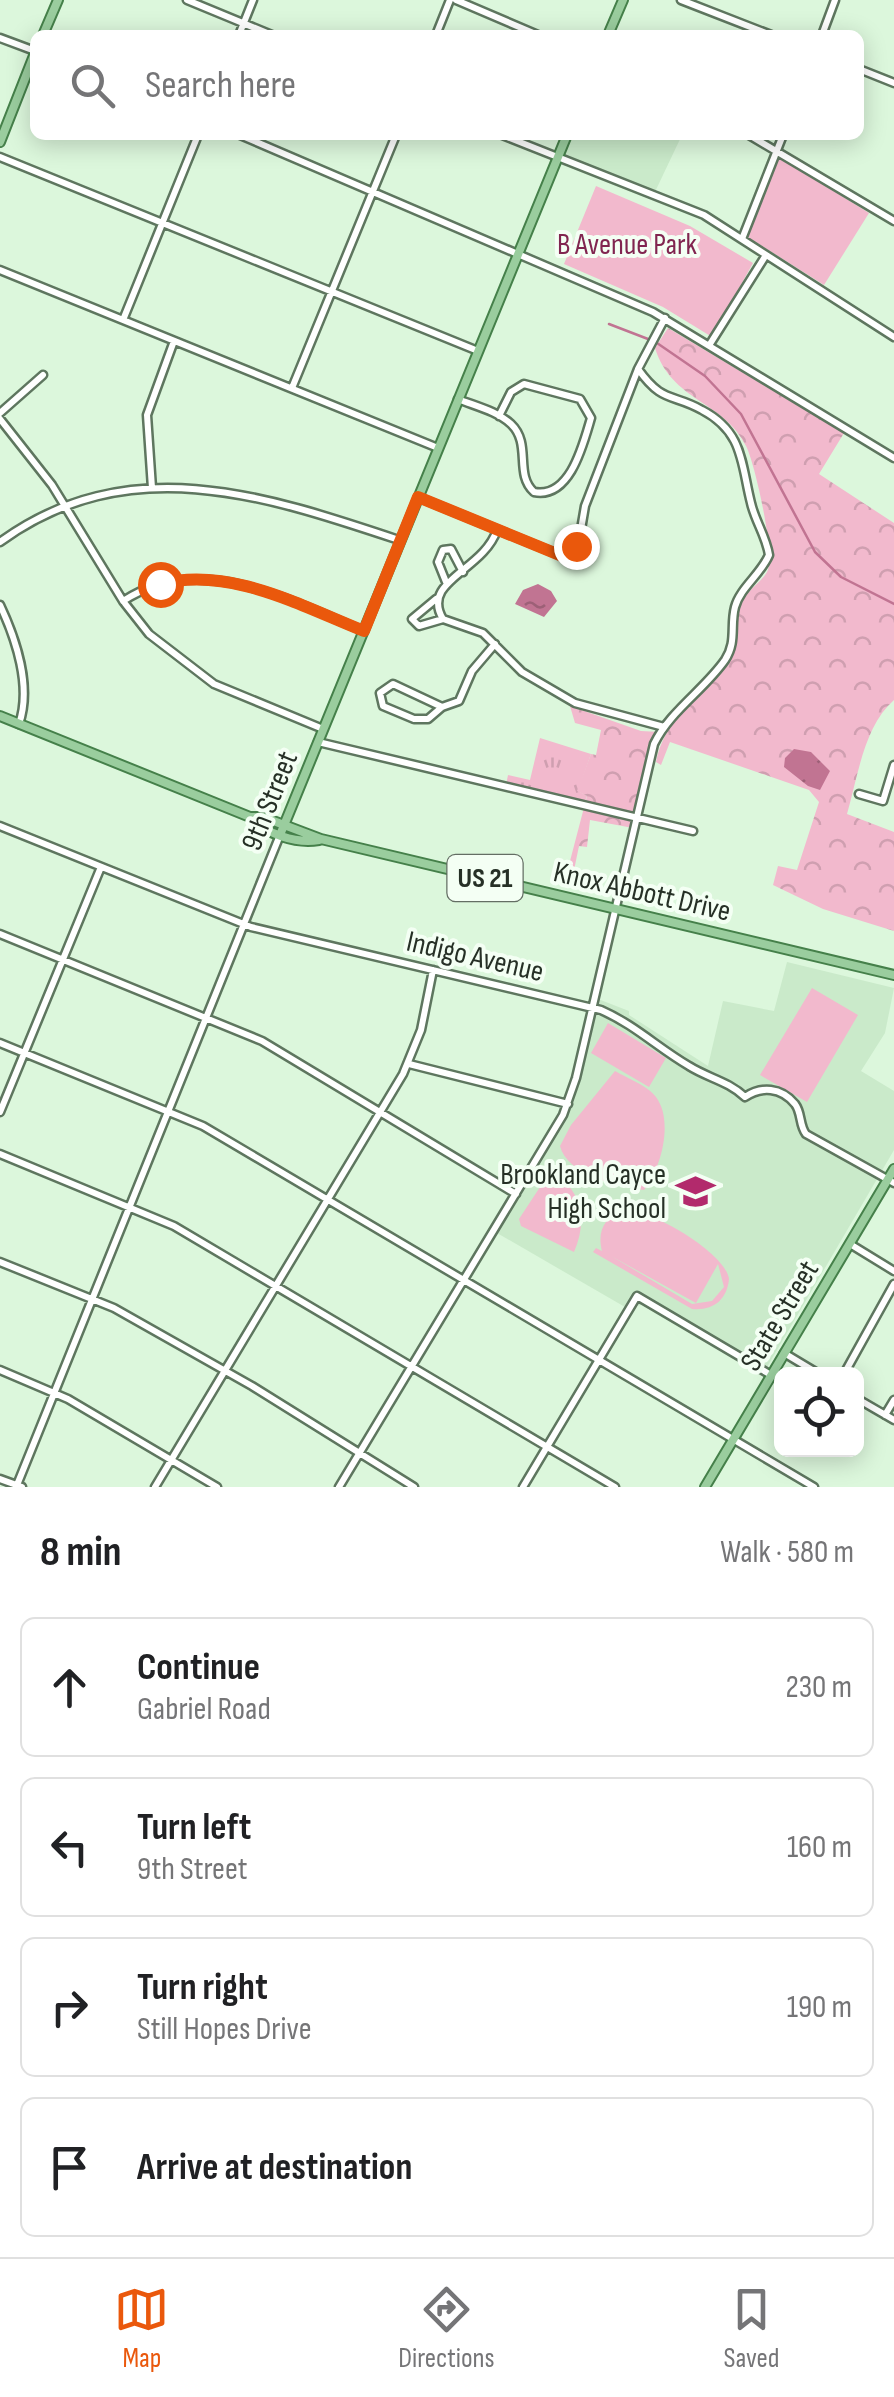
<!DOCTYPE html>
<html lang="en">
<head>
<meta charset="utf-8">
<style>
  body { margin:0; font-family:"Sofia Sans Condensed",sans-serif; background:#f6f6f6; color:#202124 }
  .controls { position:absolute; right:30px; bottom:30px; display:grid; overflow:hidden; border-radius:15px; box-shadow:0 5px 25px #0003 }
  .controls button { width:90px; height:90px; display:grid; place-items:center; padding:0; border:0; border-bottom:2px solid #e0e0e0; background:#fff; color:#202124; font:50px sans-serif }
  .stop { position:absolute; width:30px; height:30px; margin:-22px; border:8px solid #ea580c; border-radius:50%; background:#fff }
  .stop.end { background:#ea580c; border-color:#fff; box-shadow:0 2px 10px #0008 }
  .list { margin:0; padding:0; list-style:none }
  h2 { display:flex; justify-content:space-between; align-items:center; height:130px; margin:0; padding:0 40px; font-size:42px }
  h2 small { font-size:32px; font-weight:400; color:#757577 }
  .list li { display:grid; grid-template-columns:65px 1fr auto; gap:30px; align-items:center; box-sizing:border-box; height:140px; margin:0 20px 20px; padding:0 20px; border:2px solid #e0e0e0; border-radius:15px }
  .list b { display:block; font-size:38px; white-space:nowrap }
  .list p { margin:0; font-size:32px; white-space:nowrap; color:#757577 }
  .list em { font-size:32px; font-style:normal; color:#757577 }
  .icon { flex:none; width:55px; height:55px; fill:none; stroke:currentColor; stroke-width:2; stroke-linecap:round; stroke-linejoin:round }
  .map { position:relative; flex:none; width:894px; height:1487px; overflow:hidden }
  .search { position:absolute; background:#fff; box-shadow:0 5px 25px #0003; left:30px; right:30px; top:30px; height:110px; display:flex; align-items:center; gap:25px; box-sizing:border-box; padding:0 35px; border-radius:15px; color:#757577; font-size:38px }
  .sheet { height:770px; background:#fff }
  nav { display:flex; justify-content:space-around; align-items:center; box-sizing:border-box; height:140px; border-top:2px solid #e0e0e0; background:#fff; font-size:28px; color:#757577 }
  nav a { display:grid; justify-items:center; gap:5px }
  nav .on { color:#ea580c }
  .map>svg:first-child { display:block }
  .built { fill:#caeaca }
  .grass { fill:url(#grass-tufts) }
  .forest { fill:url(#forest-crowns) }
  .park { fill:#f2b9cd; fill-rule:evenodd }
  .water { fill:url(#water-ripples) }
  .lines { fill:none; stroke-linecap:round; stroke-linejoin:round }
  .stream { stroke:#c17492; stroke-width:2.5 }
  .minor-casing { stroke:#5e765f; stroke-width:11 }
  .major-casing { stroke:#45804a; stroke-width:12 }
  .minor { stroke:#fff; stroke-width:6 }
  .major { stroke:#9acd9e; stroke-width:8 }
  .route { stroke:#ea580c; stroke-width:12 }
  .labels { text-anchor:middle; dominant-baseline:central; stroke-width:8; stroke-linejoin:round; paint-order:stroke }
  .shield { fill:#f4fff4; stroke:#646e64; stroke-width:2.5 }
  .shield-label { font-size:28px; font-weight:bold; fill:#263026 }
  .park-label { font-size:30px; fill:#812550; stroke:#f4fff4 }
  .street-label { font-size:30px; fill:#263026; stroke:#f4fff4 }
  .poi-label { font-size:30px; fill:#263026; stroke:#f4fff4; text-anchor:end }
</style>
</head>
<body>
<div class="map">
<svg width="894" height="1487" viewBox="0 0 894 1487">
  <defs>
    <pattern id="grass-tufts" width="24" height="20" patternUnits="userSpaceOnUse" patternTransform="scale(2.5)"><rect width="24" height="20" fill="#f2b9cd"/><path d="M3 7l-1-3M5 7V3M7 7l1-3M15 17l-1-3M17 17v-4M19 17l1-3" fill="none" stroke="#cf9fb0"/></pattern>
    <pattern id="forest-crowns" width="20" height="18" patternUnits="userSpaceOnUse" patternTransform="scale(2.5)"><rect width="20" height="18" fill="#f2b9cd"/><path d="M2 6a3 3 0 1 1 6 0M12 15a3 3 0 1 1 6 0" fill="none" stroke="#cf9fb0"/></pattern>
    <pattern id="water-ripples" width="26" height="14" patternUnits="userSpaceOnUse" patternTransform="scale(2.5)"><rect width="26" height="14" fill="#c17492"/><path d="M2 4q2-2 4 0t4 0M15 11q2-2 4 0t4 0" fill="none" stroke="#9d6077"/></pattern>
  </defs>
  <rect width="100%" height="100%" fill="#dcf7dc"/>
  <path class="built" d="M567,135H682L653,196L555,157Z
    M787,962L894,988L885,1033L861,1071L894,1091V1150L763,1374L642,1305L625,1307L497,1233L569,1111L598,999L629,1011V1015L708,1066L723,1001L774,1011Z"/>
  <path class="grass" d="M540,738L591,754L578,791L587,796L584,804L506,785L508,775L530,780Z"/>
  <path class="forest" d="M668,328L844,433L819,474L894,523V700C864,726 858,776 847,814L894,832V931L823,909L773,885L778,866L797,870L819,802L809,790L670,742L661,765L656,762C665,718 694,705 721,672C738,652 733,631 740,607C743,593 760,584 767,572C776,557 755,463 746,446C724,401 671,401 655,348Z
    M570,706L641,731L660,732L633,828L590,820L587,847L579,846L573,875L594,880L591,889L564,884L587,796L577,791L591,754L596,755L601,730L575,723Z"/>
  <path class="park" d="M777,156L869,213L824,285L746,236Z
    M596,186L690,226L753,263L712,337L663,307L564,264Z
    M812,988L858,1015L807,1102L760,1075Z
    M608,1023L666,1058L649,1087L591,1053Z
    M615,1071C627,1078 648,1086 656,1097C674,1121 661,1169 644,1190C619,1187 567,1175 560,1146L571,1125Z
    M555,1173C583,1193 587,1222 574,1252L521,1226L519,1219L542,1184Z
    M622,1210C648,1207 726,1253 729,1279C727,1300 713,1311 692,1309L593,1252L596,1248L602,1251C597,1232 604,1218 622,1210ZM611,1256L696,1303L718,1264L724,1287L712,1301L692,1304Z"/>
  <path class="water" d="M538,584L551,591L557,601L544,617L515,604L523,590Z
    M794,749L811,752L830,771L820,790L808,786L784,767L785,758Z"/>
  <g class="lines">
    <path class="stream" d="M609,324L648,339
      M657,343L705,376L741,414L815,552L841,577L894,604"/>
    <defs>
      <path id="minor" d="M187,0L272,35
        M456,0L538,35
        M681,0L771,35
        M239,35L253,0
        M436,35L450,0
        M822,35L835,0
        M0,38L35,51
        M859,69L894,83
        M240,135L653,312L894,458
        M502,135L704,215L894,337
        M749,135L894,221
        M0,157L478,351
        M742,239L783,135
        M0,270L438,448
        M123,320L198,135
        M710,344L766,255
        M292,388L396,135
        M458,399C475,406 497,411 511,424C532,444 514,474 534,492C570,499 583,445 591,418L580,399L524,384L511,392L499,416
        M0,413L43,375
        M0,419L52,485L123,601L149,634L214,684L323,729
        M152,488L147,415L174,341
        M418,497L562,556L579,541L585,506L638,369
        M497,530C483,571 420,581 443,619L483,633L522,672L575,703L664,727
        M0,542C128,449 264,495 399,540
        M446,582L438,562L443,550L451,549L463,572
        M436,599L412,619L419,626L443,619
        M123,601C200,550 290,601 364,631
        M0,605C16,639 32,687 19,724
        M442,707L393,684L380,693L383,706L414,719H428L442,707L459,701L472,671L495,644
        M318,742L693,831
        M859,794L883,801L894,765
        M0,826L251,927L601,1010C635,1025 658,1048 689,1066C708,1078 728,1081 745,1097C761,1086 781,1087 795,1104C802,1113 799,1125 806,1134L894,1183
        M0,934L262,1041L516,1194
        M0,1043L203,1126L814,1487
        M409,1064L568,1104
        M0,1112L101,867
        M0,1154L174,1226L615,1487
        M850,1244L894,1271
        M0,1262L114,1308L252,1386L414,1487
        M784,1353L819,1374
        M0,1370L68,1399L217,1487
        M844,1374L894,1284
        M856,1398L894,1420
        M885,1415L894,1400
        M0,1479L22,1487
        M17,1485L280,835
        M155,1487L403,1074L421,1030L433,970
        M339,1487L563,1115L576,1078L654,744C670,711 704,690 725,660C737,642 730,626 735,607C740,588 761,574 769,555C766,536 755,521 751,503C741,464 744,432 702,410C672,393 663,404 638,369L665,318
        M523,1487L637,1296L771,1375"/>
      <path id="major" d="M43,35L58,0
        M608,35L623,0
        M0,142L35,53
        M0,716L250,817C266,834 296,844 319,840
        M250,817H263L321,839L894,975
        M280,835L567,135
        M705,1487L894,1169"/>
    </defs>
    <use href="#minor" class="minor-casing"/>
    <use href="#major" class="major-casing"/>
    <use href="#minor" class="minor"/>
    <use href="#major" class="major"/>
  </g>
  <g class="lines">
    <path class="route" d="M160,584C230,566 301,606 364,631L418,497L562,556L576,546"/>
  </g>
  <defs>
    <symbol id="school-bare" viewBox="-9 -9 18 18"><path d="M0-5L7-2L0 1L-7-2ZM-4 1L0 2.5L4 1V4Q0 6-4 4Z" fill="#b22a6c" stroke="#f4fff4" stroke-width="2.5" paint-order="stroke"/></symbol>
  </defs>
  <g fill-rule="evenodd">
    <use href="#school-bare" x="668" y="1164" width="55" height="55"/>
  </g>
  <g class="labels">
    <rect class="shield" x="447.5" y="855" width="75" height="46" rx="8"/>
    <g class="shield-label">
      <text x="485" y="878">US 21</text>
    </g>
    <g class="park-label">
      <text x="627" y="245">B Avenue Park</text>
    </g>
    <g class="street-label">
      <text transform="translate(270 801) rotate(-68)">9th Street</text>
      <text transform="translate(642 892) rotate(13)">Knox Abbott Drive</text>
      <text transform="translate(475 957) rotate(13)">Indigo Avenue</text>
      <text transform="translate(780 1316) rotate(-59)">State Street</text>
    </g>
    <g class="poi-label">
      <text x="666" y="1175">Brookland Cayce<tspan x="666" dy="34">High School</tspan></text>
    </g>
  </g>
</svg>
<div class="controls">
<button><svg class="icon" aria-label="locate" viewBox="0 0 24 24"><circle cx="12" cy="12" r="6"/><path d="M12 2v4M12 18v4M2 12h4M18 12h4"/></svg></button>
</div>
<div class="stop" style="left:160px;top:584px"></div>
<div class="stop end" style="left:576px;top:546px"></div>
<div class="search"><svg class="icon" aria-label="search" viewBox="0 0 24 24"><circle cx="10" cy="10" r="6"/><path d="M15 15l6 6"/></svg>Search here</div>
</div>
<section class="sheet">
<h2>8 min<small>Walk · 580 m</small></h2>
<ul class="list">
<li><svg class="icon" aria-label="ahead" viewBox="0 0 24 24"><path d="M12 20V5M6 11l6-6 6 6"/></svg><div><b>Continue</b><p>Gabriel Road</p></div><em>230 m</em></li>
<li><svg class="icon" aria-label="left" viewBox="0 0 24 24"><path d="M17 20v-9H6M10 6l-5 5 5 5"/></svg><div><b>Turn left</b><p>9th Street</p></div><em>160 m</em></li>
<li><svg class="icon" aria-label="right" viewBox="0 0 24 24"><path d="M7 20v-9h11M14 6l5 5-5 5"/></svg><div><b>Turn right</b><p>Still Hopes Drive</p></div><em>190 m</em></li>
<li><svg class="icon" aria-label="arrive" viewBox="0 0 24 24"><path d="M6 21V4h12l-3 4 3 4H6"/></svg><div><b>Arrive at destination</b></div></li>
</ul>
</section>
<nav>
<a class="on"><svg class="icon" aria-label="map" viewBox="0 0 24 24"><path d="M3 6l6-2 6 2 6-2v14l-6 2-6-2-6 2zM9 4v14M15 6v14"/></svg>Map</a>
<a><svg class="icon" aria-label="directions" viewBox="0 0 24 24"><path d="M12 3l9 9-9 9-9-9zM9 14v-3h6M13 9l2 2-2 2"/></svg>Directions</a>
<a><svg class="icon" aria-label="saved" viewBox="0 0 24 24"><path d="M7 4h10v16l-5-4-5 4z"/></svg>Saved</a>
</nav>
</body>
</html>
